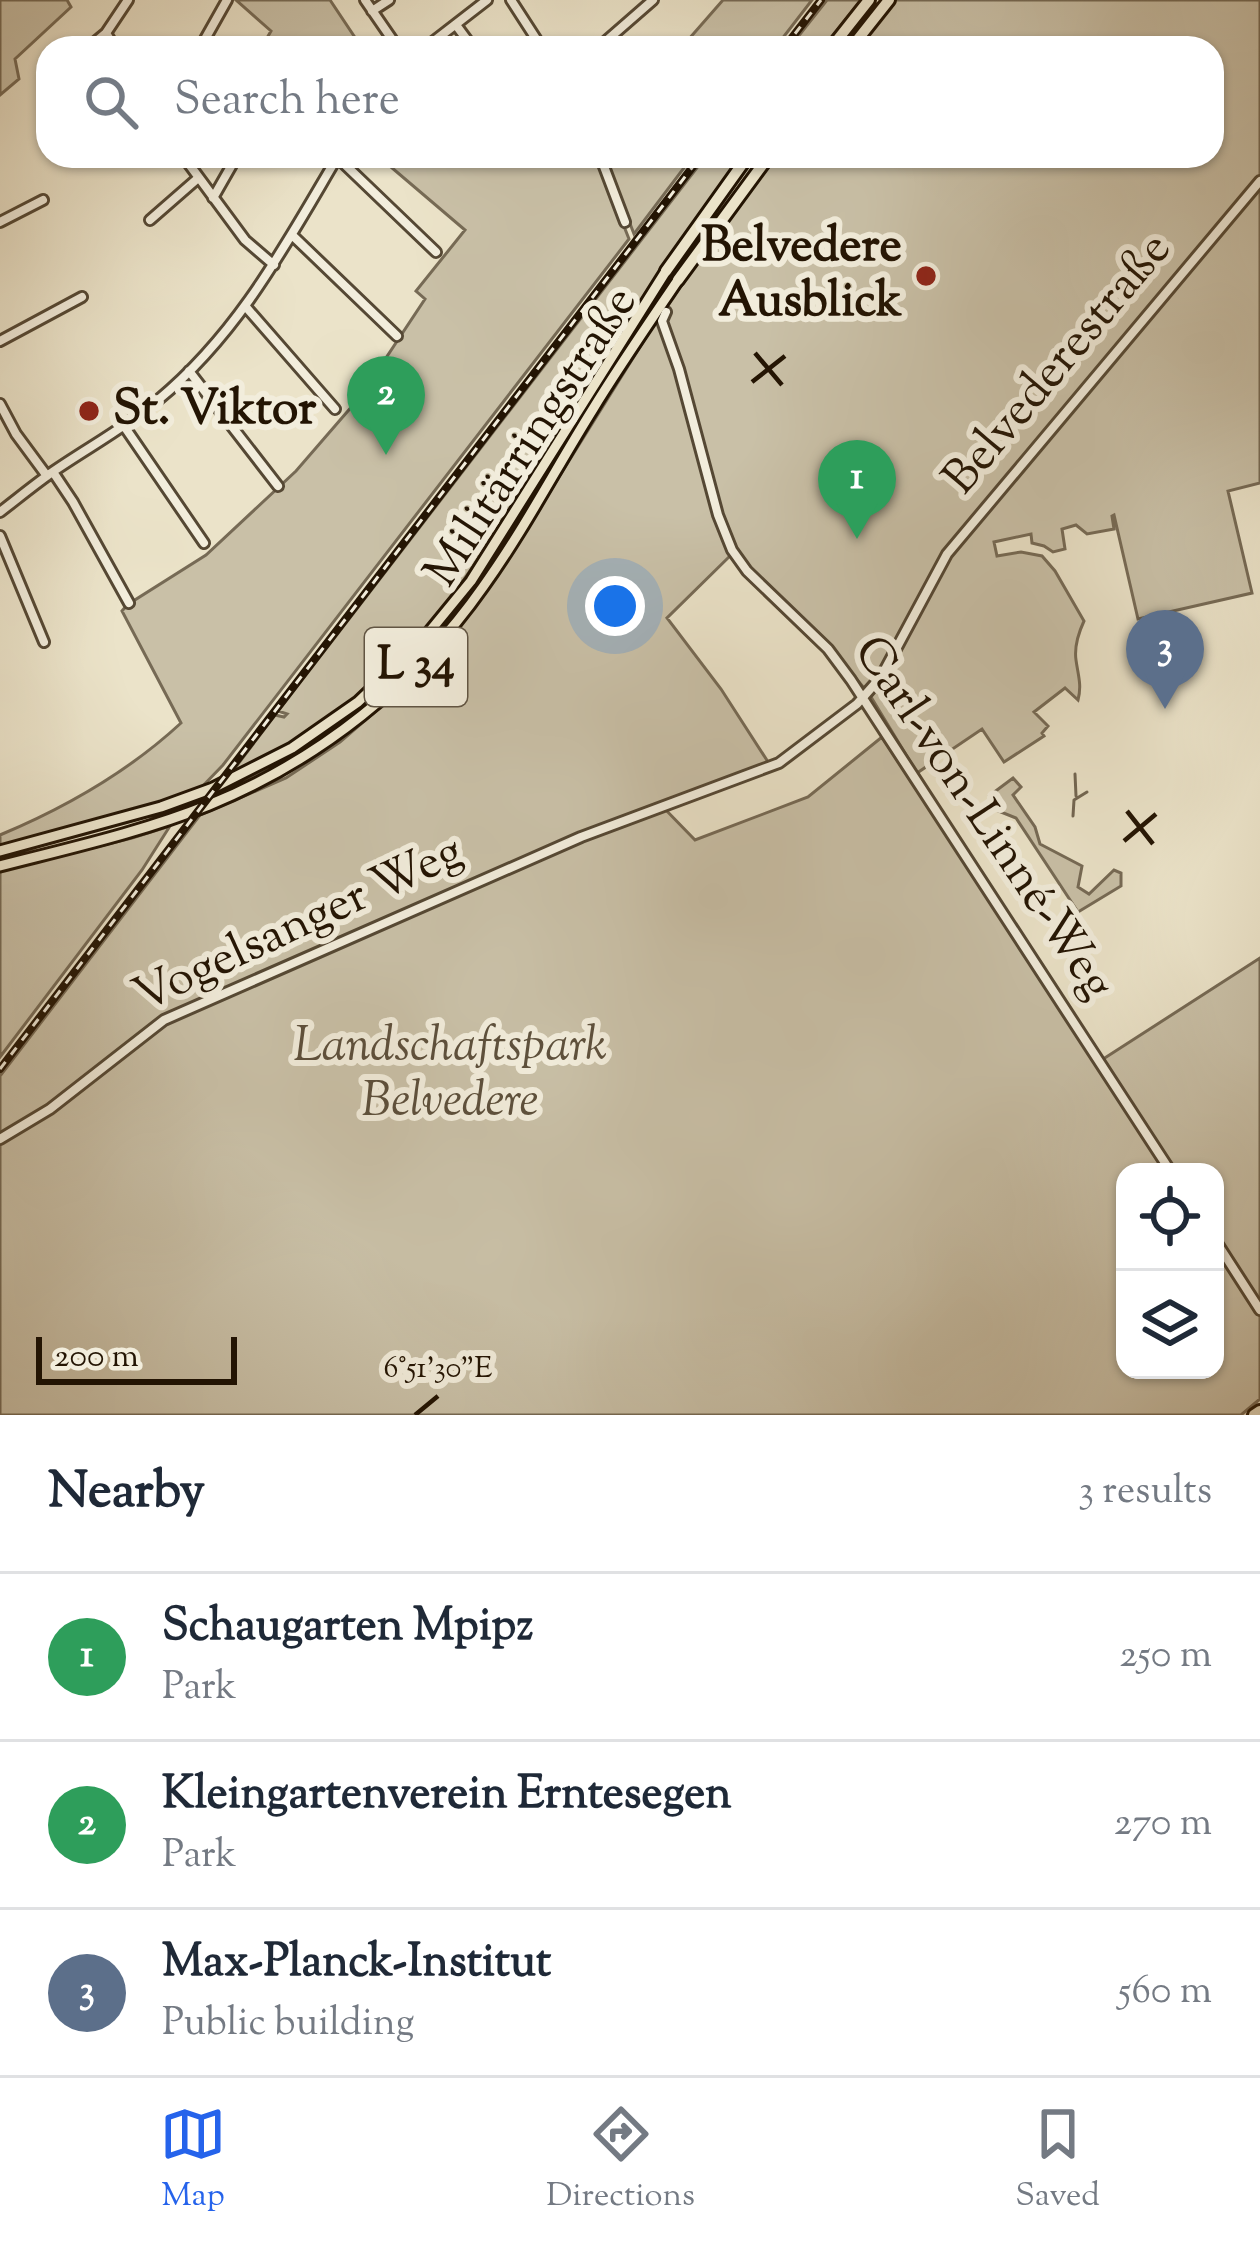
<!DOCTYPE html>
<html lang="en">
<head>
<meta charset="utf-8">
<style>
  body { margin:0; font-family:"Sorts Mill Goudy",serif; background:#f6f6f7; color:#1f2937 }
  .controls { position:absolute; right:36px; bottom:36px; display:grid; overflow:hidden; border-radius:24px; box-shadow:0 3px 9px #0004 }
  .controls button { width:108px; height:108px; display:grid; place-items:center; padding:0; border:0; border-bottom:3px solid #e0e1e3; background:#fff; color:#1f2937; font:60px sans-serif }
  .scale { position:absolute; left:36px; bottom:30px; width:201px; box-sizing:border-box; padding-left:12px; border:6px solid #231403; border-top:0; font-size:33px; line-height:42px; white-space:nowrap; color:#231403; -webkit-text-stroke:9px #f2eddc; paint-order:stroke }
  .you { position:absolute; left:615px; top:606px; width:42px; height:42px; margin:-30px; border:9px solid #fff; border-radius:50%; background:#1a73e8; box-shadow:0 0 0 18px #1a73e833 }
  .badge { display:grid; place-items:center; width:78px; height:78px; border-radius:50%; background:#2563eb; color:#fff; font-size:39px; font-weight:700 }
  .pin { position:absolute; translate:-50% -99px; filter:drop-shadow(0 3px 6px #0008) }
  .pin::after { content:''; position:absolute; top:63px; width:42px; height:36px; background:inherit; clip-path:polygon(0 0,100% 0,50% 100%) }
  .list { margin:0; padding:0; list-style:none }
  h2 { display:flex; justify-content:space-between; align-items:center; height:156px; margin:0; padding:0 48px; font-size:51px }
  h2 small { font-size:39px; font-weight:400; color:#747a83 }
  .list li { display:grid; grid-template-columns:78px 1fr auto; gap:36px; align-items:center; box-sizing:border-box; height:168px; padding:0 48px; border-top:3px solid #e0e1e3 }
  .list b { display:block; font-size:45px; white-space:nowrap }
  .list p { margin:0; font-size:39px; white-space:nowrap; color:#747a83 }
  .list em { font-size:39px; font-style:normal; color:#747a83 }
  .icon { flex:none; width:66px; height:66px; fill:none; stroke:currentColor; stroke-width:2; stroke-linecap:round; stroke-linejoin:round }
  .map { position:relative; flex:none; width:1260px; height:1415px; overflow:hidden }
  .search { position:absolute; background:#fff; box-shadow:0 3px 9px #0004; left:36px; right:36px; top:36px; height:132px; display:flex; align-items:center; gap:30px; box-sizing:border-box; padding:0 42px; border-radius:36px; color:#747a83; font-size:45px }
  .sheet { height:660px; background:#fff }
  nav { display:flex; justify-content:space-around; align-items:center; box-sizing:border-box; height:168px; border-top:3px solid #e0e1e3; background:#fff; font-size:33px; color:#747a83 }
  nav a { display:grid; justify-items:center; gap:6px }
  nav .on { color:#2563eb }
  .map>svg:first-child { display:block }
  .green { fill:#c9c0a7; stroke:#766a55; stroke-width:3; fill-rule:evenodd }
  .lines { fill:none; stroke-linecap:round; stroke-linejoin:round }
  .stream { stroke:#726652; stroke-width:3 }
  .minor-casing { stroke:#554834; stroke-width:14 }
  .major-casing { stroke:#231403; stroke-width:15 }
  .highway-casing { stroke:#231403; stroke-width:16 }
  .minor { stroke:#f2eddc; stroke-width:8 }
  .major { stroke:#ebe3c9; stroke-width:9 }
  .highway { stroke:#ebe3c9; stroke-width:10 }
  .rail-casing { stroke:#231403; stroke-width:8 }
  .rail { stroke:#f2eddc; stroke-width:3; stroke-dasharray:9; stroke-linecap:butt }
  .ticks { fill:none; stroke:#231403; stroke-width:4.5 }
  .poi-dot { fill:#8f2418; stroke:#f2eddc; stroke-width:4.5 }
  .labels { text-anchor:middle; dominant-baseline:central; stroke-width:12; stroke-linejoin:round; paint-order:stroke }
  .shield { fill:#f2eddc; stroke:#615544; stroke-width:3 }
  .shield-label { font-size:45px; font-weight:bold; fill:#231403 }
  .poi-label { font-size:48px; font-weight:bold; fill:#231403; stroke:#f2eddc; text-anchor:end }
  .street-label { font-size:48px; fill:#231403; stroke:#f2eddc }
  .park-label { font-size:48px; font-style:italic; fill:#5d503c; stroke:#f2eddc }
  .ticks-label { font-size:30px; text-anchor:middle; fill:#231403; stroke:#f2eddc; stroke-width:12; stroke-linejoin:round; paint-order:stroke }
</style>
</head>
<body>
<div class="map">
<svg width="1260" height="1415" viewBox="0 0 1260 1415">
  <rect width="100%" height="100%" fill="#ebe3c9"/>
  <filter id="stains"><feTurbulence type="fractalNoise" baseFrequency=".00167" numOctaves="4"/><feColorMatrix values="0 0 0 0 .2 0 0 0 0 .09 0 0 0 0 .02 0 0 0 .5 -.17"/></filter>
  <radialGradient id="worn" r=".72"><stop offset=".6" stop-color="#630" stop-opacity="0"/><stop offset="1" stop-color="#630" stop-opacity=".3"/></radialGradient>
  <path class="green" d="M0,0H67L71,7L15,59L19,79L0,95Z
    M236,0H330L362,48H278L267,38L271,31Z
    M723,0H812L775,48H681Z
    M827,0H861L823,48H789Z
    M891,0H1260V483L1228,491L1252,593L1138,619L1114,515L1112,516L1114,529L1087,534L1076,525L1062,529L1065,549L1053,552L1044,546L1032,543L1031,534L994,542L997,556L1021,552L1042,556L1055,571L1084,621C1078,634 1074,646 1076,660C1078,675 1082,685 1078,700L1065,688L1034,712L1048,726L1042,733L1044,736L1004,762L982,729L917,773L871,697L884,677L864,688L827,644L732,554L667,618L721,689L770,765L660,804L695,840L808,797L882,737L1097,1063L1260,958V1399L1241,1415H0V1076L200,815L286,778L340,742L435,660L514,549L653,326L771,156H1212V48H854ZM1125,1172H1215V1370H1125Z
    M378,156H472L489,165L556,160L563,156H596L629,239L223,765L196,793L0,846V835C67,807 128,772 181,723L122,611L127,605L206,555L296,471L360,397L425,299L416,291L465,230Z
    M604,156H693L634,234Z
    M706,156H741C684,236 629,316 577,399C530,474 488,553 432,622C378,689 306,739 229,776L275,715L284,717L287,714L278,711Z
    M1013,778L1021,787L1013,795L1035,827L1040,844L1082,866L1078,887L1089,894L1114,870L1121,873V886L1078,912L1016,818L996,810L989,796Z
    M170,826L142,870L0,1057V871L132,838Z"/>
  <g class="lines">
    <path class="stream" d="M1075,774L1076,796
      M1073,816L1074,800L1087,792"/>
    <defs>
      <path id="minor" d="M365,0L398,48
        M511,0L542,48
        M372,11L389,0
        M456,25L473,48
        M88,48L106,33
        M115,48L106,33L128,0
        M200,48L227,0
        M425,48L487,0
        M598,48L653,0
        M183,156L245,240L274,265
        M600,156L625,222
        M337,157L436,252
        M213,198L237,156
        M150,220L197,179
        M0,222L43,200
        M292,235L397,336
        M246,307L335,409
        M666,312L662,321L679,369L718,515L732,550L747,571L828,649L851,680L1171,1172
        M0,341L82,297
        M189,371L278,486
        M0,404L16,434L47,476
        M124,426L204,543
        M53,472L73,502L129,603
        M0,512C17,499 34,485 51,473C87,448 125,428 158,400C239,333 286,244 338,156
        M0,536L44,642
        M0,1139L50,1109L164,1020L581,837L779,763L857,704L881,677L947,554L1260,181
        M1215,1240L1260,1310"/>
      <path id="major" d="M0,851L161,807L213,788L292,748L358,702L421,642L471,581L666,271
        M0,866C70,848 142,832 209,805C319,760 415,684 483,587C524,530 556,468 593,409C620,365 649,323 678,280"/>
      <path id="highway" d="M831,48L869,0
        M851,48L889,0
        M666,271L748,156
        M678,280L769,156
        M1254,1415L1260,1411"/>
    </defs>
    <use href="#minor" class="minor-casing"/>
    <use href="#major" class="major-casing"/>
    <use href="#highway" class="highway-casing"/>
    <use href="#minor" class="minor"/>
    <use href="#major" class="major"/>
    <use href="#highway" class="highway"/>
    <defs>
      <path id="rail" d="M784,48L821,0
        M0,1069L701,156"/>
    </defs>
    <use href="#rail" class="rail-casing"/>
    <use href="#rail" class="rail"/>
  </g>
  <path class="ticks" d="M755,353L782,385M752,382L785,356M1127,811L1153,844M1124,841L1156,814M415,1415L438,1396"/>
  <g class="poi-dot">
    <circle cx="926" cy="276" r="12"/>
    <circle cx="89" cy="411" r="12"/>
  </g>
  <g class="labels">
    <rect class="shield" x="365" y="628" width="102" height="78" rx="9"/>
    <g class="shield-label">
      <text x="416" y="667">L 34</text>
    </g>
    <g class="poi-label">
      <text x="902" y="248">Belvedere<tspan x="902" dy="55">Ausblick</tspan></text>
      <text x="113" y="411" text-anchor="start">St. Viktor</text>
    </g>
    <g class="street-label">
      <text transform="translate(1059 365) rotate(-50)">Belvederestraße</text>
      <text transform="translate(533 438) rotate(-57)">Militärringstraße</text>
      <text transform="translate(982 819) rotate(56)">Carl-von-Linné-Weg</text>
      <text transform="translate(299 926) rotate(-25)">Vogelsanger Weg</text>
    </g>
    <g class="park-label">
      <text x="450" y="1047">Landschaftspark<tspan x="450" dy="55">Belvedere</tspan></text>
    </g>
  </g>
  <g class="ticks-label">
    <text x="438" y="1377">6°51'30"E</text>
  </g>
  <rect width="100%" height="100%" filter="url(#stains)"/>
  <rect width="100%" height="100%" fill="url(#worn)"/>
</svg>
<div class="controls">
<button><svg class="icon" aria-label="locate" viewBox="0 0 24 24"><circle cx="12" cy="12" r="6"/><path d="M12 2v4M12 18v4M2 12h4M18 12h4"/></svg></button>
<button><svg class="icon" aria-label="layers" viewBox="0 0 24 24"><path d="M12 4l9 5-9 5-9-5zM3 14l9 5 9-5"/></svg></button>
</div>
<div class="scale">200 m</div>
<div class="you"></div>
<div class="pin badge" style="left:857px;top:539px;background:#2e9e5b">1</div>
<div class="pin badge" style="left:386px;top:455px;background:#2e9e5b">2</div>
<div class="pin badge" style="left:1165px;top:709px;background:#5c6f8a">3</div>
<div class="search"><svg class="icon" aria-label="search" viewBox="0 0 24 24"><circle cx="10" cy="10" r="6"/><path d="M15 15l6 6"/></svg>Search here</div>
</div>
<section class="sheet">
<h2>Nearby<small>3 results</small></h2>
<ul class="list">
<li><span class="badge" style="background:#2e9e5b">1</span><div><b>Schaugarten Mpipz</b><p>Park</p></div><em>250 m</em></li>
<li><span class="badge" style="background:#2e9e5b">2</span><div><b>Kleingartenverein Erntesegen</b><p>Park</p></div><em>270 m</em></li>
<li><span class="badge" style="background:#5c6f8a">3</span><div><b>Max-Planck-Institut</b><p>Public building</p></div><em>560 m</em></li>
</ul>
</section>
<nav>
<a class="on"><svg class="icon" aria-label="map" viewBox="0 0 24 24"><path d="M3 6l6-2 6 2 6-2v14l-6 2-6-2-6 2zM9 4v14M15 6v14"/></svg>Map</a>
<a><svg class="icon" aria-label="directions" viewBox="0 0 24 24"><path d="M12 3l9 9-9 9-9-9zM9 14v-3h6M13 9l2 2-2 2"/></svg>Directions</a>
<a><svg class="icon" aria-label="saved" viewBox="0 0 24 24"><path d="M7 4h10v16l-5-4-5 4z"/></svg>Saved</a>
</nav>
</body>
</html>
